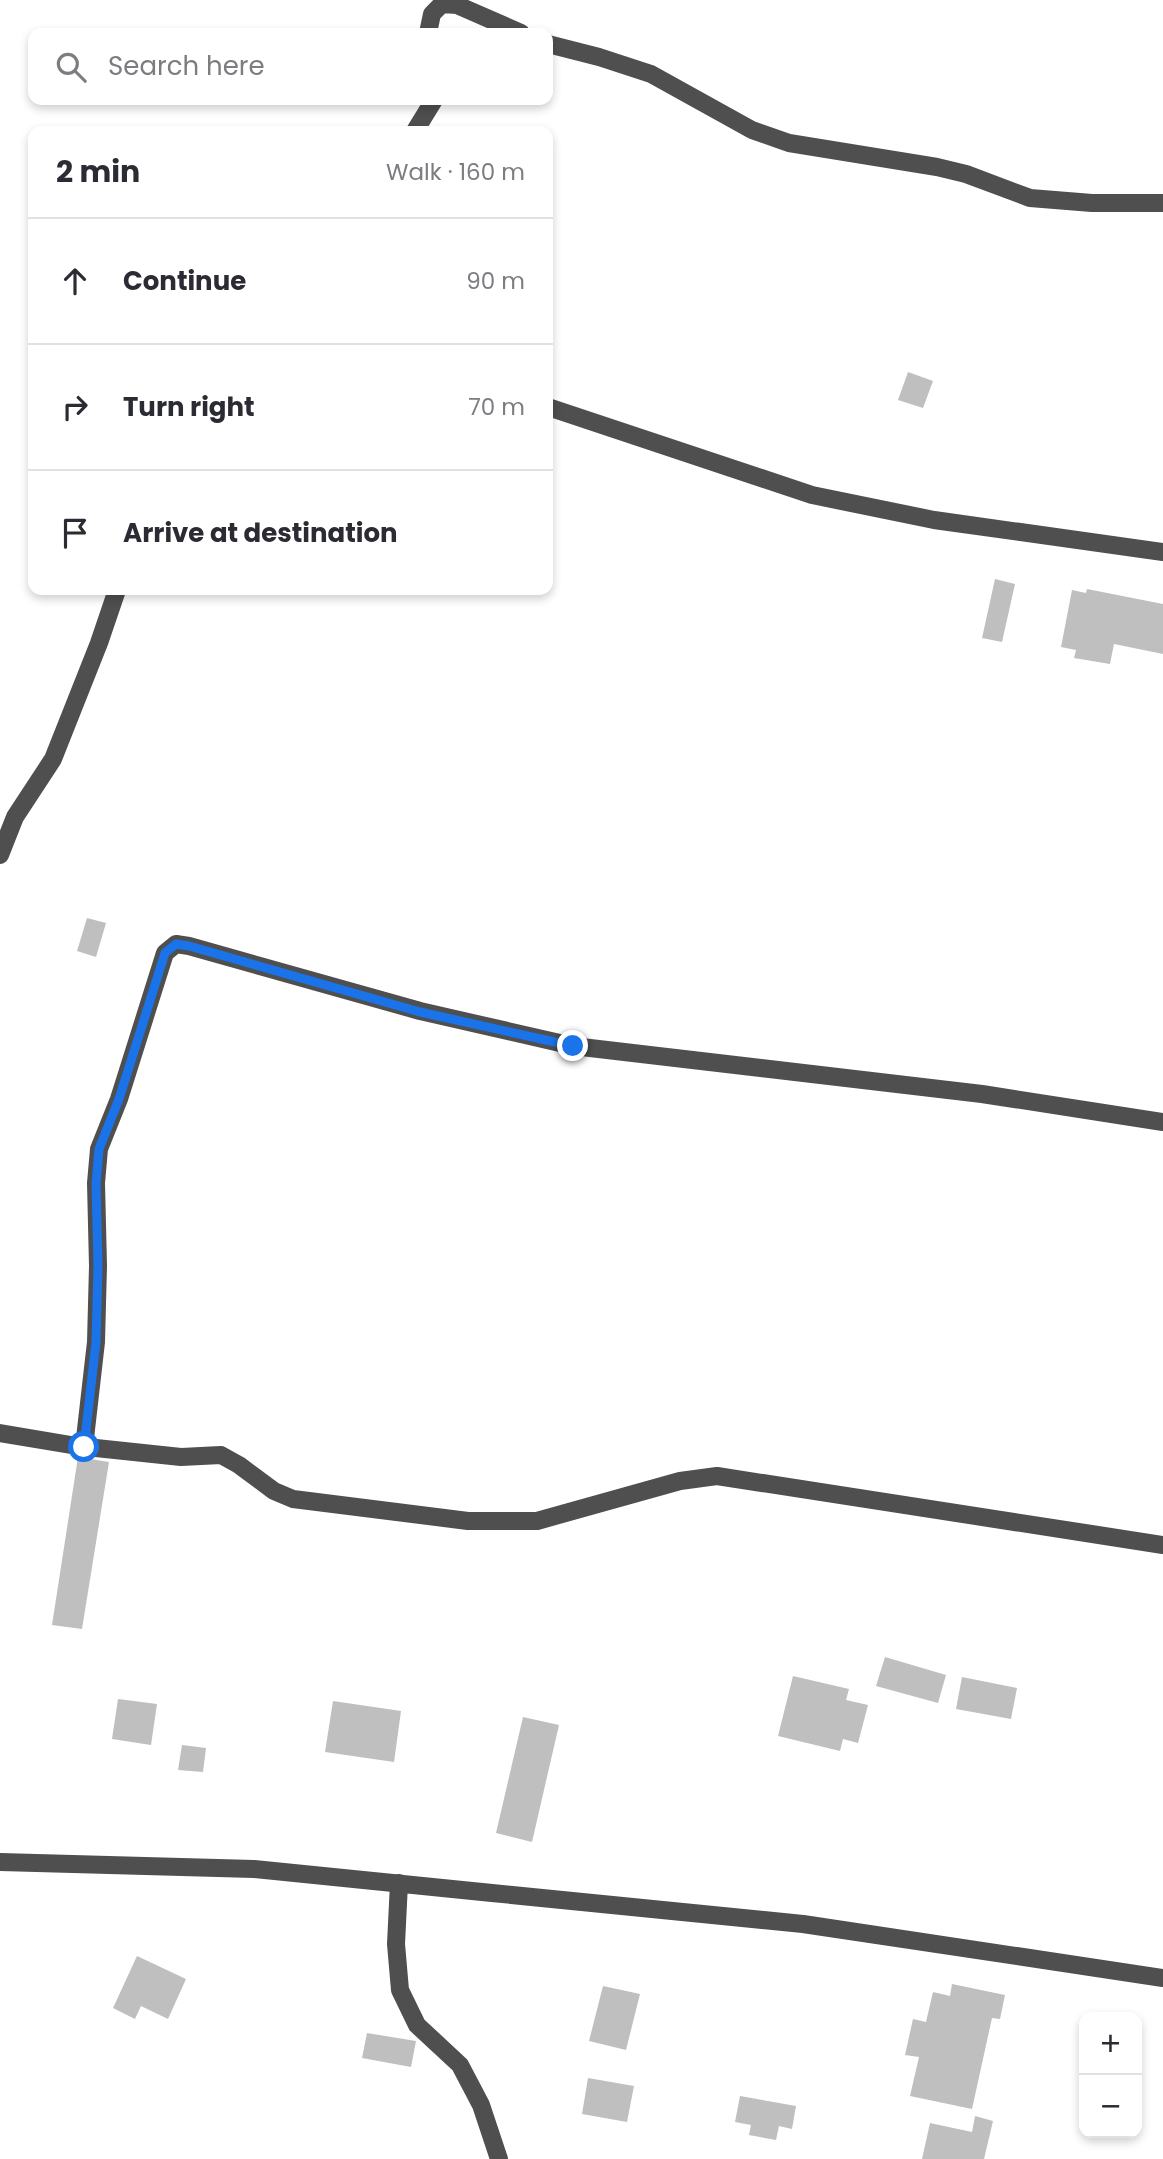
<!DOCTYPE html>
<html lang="en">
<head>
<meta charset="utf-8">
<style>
  body { margin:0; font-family:Poppins,sans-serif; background:#f7f7f7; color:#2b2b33 }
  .controls { position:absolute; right:21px; bottom:21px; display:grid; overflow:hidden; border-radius:14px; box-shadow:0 4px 10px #0003 }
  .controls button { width:63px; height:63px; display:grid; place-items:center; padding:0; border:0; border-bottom:2px solid #e1e1e2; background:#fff; color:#2b2b33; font:35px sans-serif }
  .stop { position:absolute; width:21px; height:21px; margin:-16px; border:5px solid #1a73e8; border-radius:50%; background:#fff }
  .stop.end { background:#1a73e8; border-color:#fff; box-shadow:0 2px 7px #0008 }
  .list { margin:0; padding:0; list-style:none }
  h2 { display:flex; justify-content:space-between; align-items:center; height:91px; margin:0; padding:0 28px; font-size:30px }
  h2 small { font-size:23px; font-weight:400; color:#7c7c81 }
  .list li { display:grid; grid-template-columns:46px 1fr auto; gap:21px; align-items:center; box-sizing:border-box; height:126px; padding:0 28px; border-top:2px solid #e1e1e2 }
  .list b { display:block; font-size:26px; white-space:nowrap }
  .list em { font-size:23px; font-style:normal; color:#7c7c81 }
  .icon { flex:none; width:38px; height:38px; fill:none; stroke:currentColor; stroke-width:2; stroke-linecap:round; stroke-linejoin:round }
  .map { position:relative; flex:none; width:1163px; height:2159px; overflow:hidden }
  .search { position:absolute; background:#fff; box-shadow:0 4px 10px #0003; left:28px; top:28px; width:525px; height:77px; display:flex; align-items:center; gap:18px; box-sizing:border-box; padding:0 24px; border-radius:14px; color:#7c7c81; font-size:26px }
  .panel { position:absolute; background:#fff; box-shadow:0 4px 10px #0003; left:28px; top:126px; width:525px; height:469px; border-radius:14px }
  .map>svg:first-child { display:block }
  .building { fill:#bfbfbf }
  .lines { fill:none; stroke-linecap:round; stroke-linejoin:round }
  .minor { stroke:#4f4f4f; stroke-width:18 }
  .route { stroke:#1a73e8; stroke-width:9 }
</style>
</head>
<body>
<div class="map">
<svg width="1163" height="2159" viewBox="0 0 1163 2159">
  <rect width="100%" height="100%" fill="#fff"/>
  <path class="building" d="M908,372L933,381L923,408L898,400Z
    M995,579L1015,584L1002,642L982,638Z
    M1087,589L1163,604V654L1114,644L1110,664L1074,658L1076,650L1061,647L1072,590L1086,593Z
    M87,918L106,923L96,957L77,951Z
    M78,1457L109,1462L82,1629L52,1625Z
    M885,1657L946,1675L938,1703L876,1686Z
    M793,1676L849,1689L846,1700L868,1705L858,1743L843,1739L840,1751L778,1736Z
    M962,1677L1017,1688L1011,1719L956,1709Z
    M118,1699L157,1704L151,1745L112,1739Z
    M333,1701L401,1711L394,1762L325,1752Z
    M523,1717L559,1725L532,1842L496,1833Z
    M182,1745L206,1748L203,1772L178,1770Z
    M137,1956L186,1979L168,2019L141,2006L135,2019L113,2008Z
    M952,1984L1005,1995L1000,2019L992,2018L972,2109L910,2096L919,2057L905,2055L913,2019L926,2022L933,1992L950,1996Z
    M603,1986L640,1994L626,2050L589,2041Z
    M367,2033L416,2041L411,2067L362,2058Z
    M588,2078L634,2086L627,2122L582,2114Z
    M740,2096L796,2106L792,2129L779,2126L776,2140L749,2135L751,2125L735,2122Z
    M975,2116L993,2121L984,2159H922L930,2123L972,2132Z"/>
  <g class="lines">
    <path class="minor" d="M428,33L432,14L442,4L457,5L521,33
      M548,44L599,57L651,74L752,130L789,143L937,167L966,174L1030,198L1092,203H1163
      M415,131L434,100
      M548,407L812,495L934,520L1163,552
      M0,855L15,817L53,759L99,643L117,590
      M0,1433L77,1446L181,1457L221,1455L239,1465L274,1491L293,1499L468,1521H537L680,1481L717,1476L1163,1545
      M84,1447L96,1342L98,1266L96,1183L99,1149L119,1099L165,953L176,944L189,946L420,1011L573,1046L982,1094L1163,1122
      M0,1862L254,1869L492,1893L803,1924L1163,1978
      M399,1883L396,1944L400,1990L417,2025L460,2065L481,2105L499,2159"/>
  </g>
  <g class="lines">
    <path class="route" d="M84,1447L96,1342L98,1266L96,1183L99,1149L119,1099L165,953L176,944L189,946L420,1012L573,1046"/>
  </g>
</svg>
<div class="controls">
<button>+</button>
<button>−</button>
</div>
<div class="stop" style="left:84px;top:1447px"></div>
<div class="stop end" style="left:573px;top:1046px"></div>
<div class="search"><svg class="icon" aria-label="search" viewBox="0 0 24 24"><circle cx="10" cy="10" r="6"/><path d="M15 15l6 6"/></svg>Search here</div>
<section class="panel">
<h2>2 min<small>Walk · 160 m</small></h2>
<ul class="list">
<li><svg class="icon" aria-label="ahead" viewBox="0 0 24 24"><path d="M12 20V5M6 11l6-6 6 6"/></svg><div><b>Continue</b></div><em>90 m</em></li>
<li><svg class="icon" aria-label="right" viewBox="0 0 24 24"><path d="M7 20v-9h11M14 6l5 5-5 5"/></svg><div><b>Turn right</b></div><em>70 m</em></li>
<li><svg class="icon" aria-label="arrive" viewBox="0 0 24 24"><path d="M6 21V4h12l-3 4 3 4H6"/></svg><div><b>Arrive at destination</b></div></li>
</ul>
</section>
</div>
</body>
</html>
